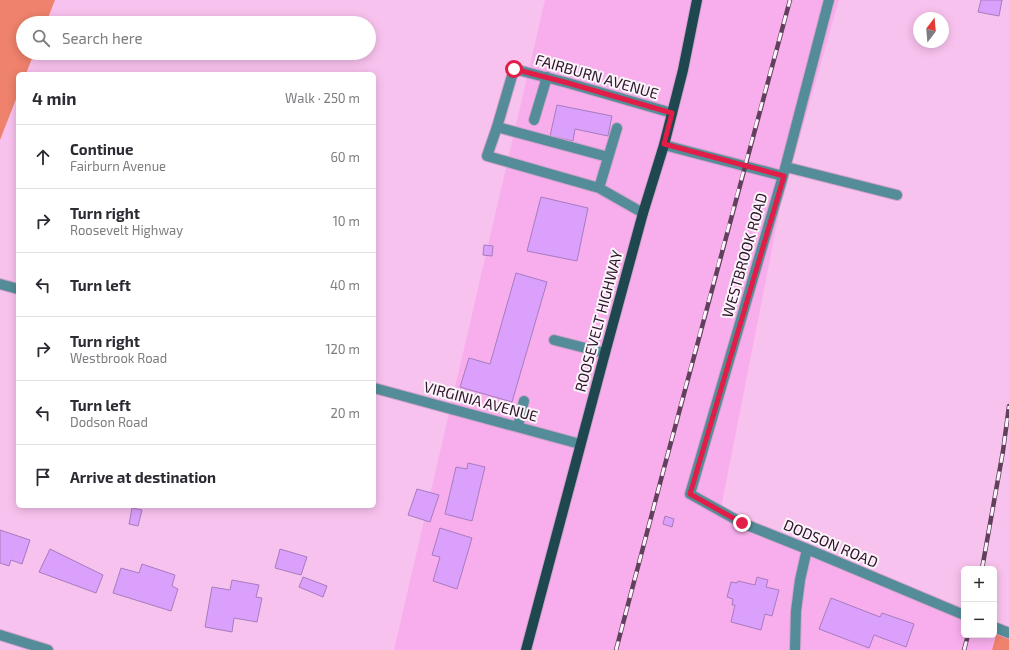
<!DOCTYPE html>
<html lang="en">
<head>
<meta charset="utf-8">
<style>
  body { margin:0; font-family:"Exo 2",sans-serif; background:#f2f2f3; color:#2b2b33 }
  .controls { position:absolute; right:12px; bottom:12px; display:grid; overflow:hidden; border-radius:6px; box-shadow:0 2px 10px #0003 }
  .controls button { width:36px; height:36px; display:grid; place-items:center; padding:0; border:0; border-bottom:1px solid #e1e1e2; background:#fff; color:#2b2b33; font:20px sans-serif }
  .compass { position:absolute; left:913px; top:12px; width:36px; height:36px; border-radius:50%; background:#fff; box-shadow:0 2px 10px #0003; rotate:16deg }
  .stop { position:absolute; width:12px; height:12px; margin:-9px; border:3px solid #e11d48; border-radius:50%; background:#fff }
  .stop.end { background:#e11d48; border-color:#fff; box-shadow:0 1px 4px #0008 }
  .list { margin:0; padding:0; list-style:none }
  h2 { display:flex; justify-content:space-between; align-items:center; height:52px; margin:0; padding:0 16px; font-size:17px }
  h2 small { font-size:13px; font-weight:400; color:#7c7c81 }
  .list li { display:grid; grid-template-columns:26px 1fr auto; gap:12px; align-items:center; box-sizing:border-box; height:64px; padding:0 16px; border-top:1px solid #e1e1e2 }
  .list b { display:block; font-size:15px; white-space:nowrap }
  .list p { margin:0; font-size:13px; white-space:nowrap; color:#7c7c81 }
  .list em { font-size:13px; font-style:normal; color:#7c7c81 }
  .icon { flex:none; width:22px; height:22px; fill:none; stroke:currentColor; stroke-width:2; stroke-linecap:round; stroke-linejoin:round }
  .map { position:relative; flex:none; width:1009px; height:650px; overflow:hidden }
  .search { position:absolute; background:#fff; box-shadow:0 2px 10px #0003; left:16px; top:16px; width:360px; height:44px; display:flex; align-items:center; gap:10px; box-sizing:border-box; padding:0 14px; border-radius:22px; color:#7c7c81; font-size:15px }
  .panel { position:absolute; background:#fff; box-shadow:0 2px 10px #0003; left:16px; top:72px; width:360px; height:436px; border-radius:6px }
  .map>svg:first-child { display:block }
  .built { fill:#f8aeec }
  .forest { fill:#ef826c }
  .building { fill:#daa0fc; stroke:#a67cbe }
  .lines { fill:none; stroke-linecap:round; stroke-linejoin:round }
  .minor-casing { stroke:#d3a3cb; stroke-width:12 }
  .major-casing { stroke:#d3a3cb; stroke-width:12 }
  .minor { stroke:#548d99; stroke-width:10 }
  .major { stroke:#1f474f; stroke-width:10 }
  .rail-casing { stroke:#60405b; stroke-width:4.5 }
  .rail { stroke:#fbf4fa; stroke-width:3; stroke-dasharray:9; stroke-linecap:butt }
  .route { stroke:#e11d48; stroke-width:5 }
  .labels { text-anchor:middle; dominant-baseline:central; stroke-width:4; stroke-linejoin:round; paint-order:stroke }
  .street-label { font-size:15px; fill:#2d1429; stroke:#fbf4fa }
</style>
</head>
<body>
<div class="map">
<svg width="1009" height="650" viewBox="0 0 1009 650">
  <rect width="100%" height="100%" fill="#f8c2ee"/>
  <path class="built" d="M545,0H839L781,203L721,508L964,610V635H994V623L999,625L992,650H394Z"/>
  <path class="forest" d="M0,0H55L46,23H23V53H34L26,74H18V94L0,140Z
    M999,625L1009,628V650H992Z"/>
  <path class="building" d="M981,0H1002L999,16L978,12Z
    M557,105L612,116L608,136L575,129L573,141L550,136Z
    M541,197L588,208L577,261L527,251Z
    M484,245L493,246L492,256L483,255Z
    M516,273L547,282L512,402L460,387L469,358L490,364Z
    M468,463L485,467L472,521L445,514L456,467L467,469Z
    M417,489L439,495L430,522L408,515Z
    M132,508L142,510L138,526L129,524Z
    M665,516L674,519L672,527L663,524Z
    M440,528L472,538L457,589L433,581L440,557L432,555Z
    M0,530L30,540L22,564L11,560L9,566L0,563Z
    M50,549L103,575L96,593L39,572Z
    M280,549L307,557L301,575L275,568Z
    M142,564L175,575L172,586L178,589L171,611L113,593L121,568L139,573Z
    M303,577L327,586L323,597L299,587Z
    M757,577L768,580L766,587L779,590L772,616L765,614L761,630L731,622L735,605H732L733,599L727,597L731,582L737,583L738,581L755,585Z
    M232,580L259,585L256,597L262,598L257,622L234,618L232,632L205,627L212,587L230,590Z
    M831,598L880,617L882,613L914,624L906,647L874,635L869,648L819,629Z"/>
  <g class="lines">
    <defs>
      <path id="minor" d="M829,0L783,176L690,494L742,523L807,549L964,615
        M534,120L547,77
        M497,127L608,157
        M664,145L783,176
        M786,167L897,195
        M599,188L617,128
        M643,213L599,188L487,156L497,127L514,69L568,83L672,113
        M0,284L18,289
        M554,340L605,353
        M374,388L580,444
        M518,427L521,412L524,401
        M994,627L1009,633
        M0,635L48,650
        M795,650L796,611L800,580L807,549"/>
      <path id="major" d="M526,650L605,353L643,213L664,145L683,70L697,0"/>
    </defs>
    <use href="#minor" class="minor-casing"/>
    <use href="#major" class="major-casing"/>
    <use href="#minor" class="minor"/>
    <use href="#major" class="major"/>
    <defs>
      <path id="rail" d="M982,569L1003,451L1009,406
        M616,650C673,433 731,216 790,0
        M964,650L968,635"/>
    </defs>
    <use href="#rail" class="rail-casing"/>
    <use href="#rail" class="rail"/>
  </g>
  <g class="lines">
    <path class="route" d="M514,69L568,83L672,113L664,144L784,176L690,494L742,523"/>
  </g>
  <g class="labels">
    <g class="street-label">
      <text transform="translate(597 76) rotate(16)">FAIRBURN AVENUE</text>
      <text transform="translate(744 255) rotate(-74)">WESTBROOK ROAD</text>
      <text transform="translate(598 321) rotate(-75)">ROOSEVELT HIGHWAY</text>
      <text transform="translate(481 401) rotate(15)">VIRGINIA AVENUE</text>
      <text transform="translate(831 543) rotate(23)">DODSON ROAD</text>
    </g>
  </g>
</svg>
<div class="controls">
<button>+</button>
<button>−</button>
</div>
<svg class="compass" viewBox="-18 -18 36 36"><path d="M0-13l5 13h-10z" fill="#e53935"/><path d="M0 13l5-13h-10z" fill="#7c7c81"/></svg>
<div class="stop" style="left:514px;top:69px"></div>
<div class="stop end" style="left:742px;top:523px"></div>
<div class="search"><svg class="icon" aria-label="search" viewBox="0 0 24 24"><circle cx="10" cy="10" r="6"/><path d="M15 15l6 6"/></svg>Search here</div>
<section class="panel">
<h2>4 min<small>Walk · 250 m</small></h2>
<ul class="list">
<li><svg class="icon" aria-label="ahead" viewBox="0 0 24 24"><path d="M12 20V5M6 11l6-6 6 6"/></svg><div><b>Continue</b><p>Fairburn Avenue</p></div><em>60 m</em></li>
<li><svg class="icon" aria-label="right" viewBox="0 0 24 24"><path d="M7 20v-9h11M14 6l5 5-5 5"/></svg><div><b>Turn right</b><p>Roosevelt Highway</p></div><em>10 m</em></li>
<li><svg class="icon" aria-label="left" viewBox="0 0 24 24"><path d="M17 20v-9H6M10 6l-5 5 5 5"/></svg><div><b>Turn left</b></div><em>40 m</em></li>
<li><svg class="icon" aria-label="right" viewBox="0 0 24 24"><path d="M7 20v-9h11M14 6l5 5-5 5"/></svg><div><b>Turn right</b><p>Westbrook Road</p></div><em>120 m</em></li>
<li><svg class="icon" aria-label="left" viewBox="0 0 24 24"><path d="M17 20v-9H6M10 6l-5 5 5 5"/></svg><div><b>Turn left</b><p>Dodson Road</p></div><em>20 m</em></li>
<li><svg class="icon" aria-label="arrive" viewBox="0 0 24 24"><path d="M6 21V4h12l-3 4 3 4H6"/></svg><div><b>Arrive at destination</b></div></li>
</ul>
</section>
</div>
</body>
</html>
